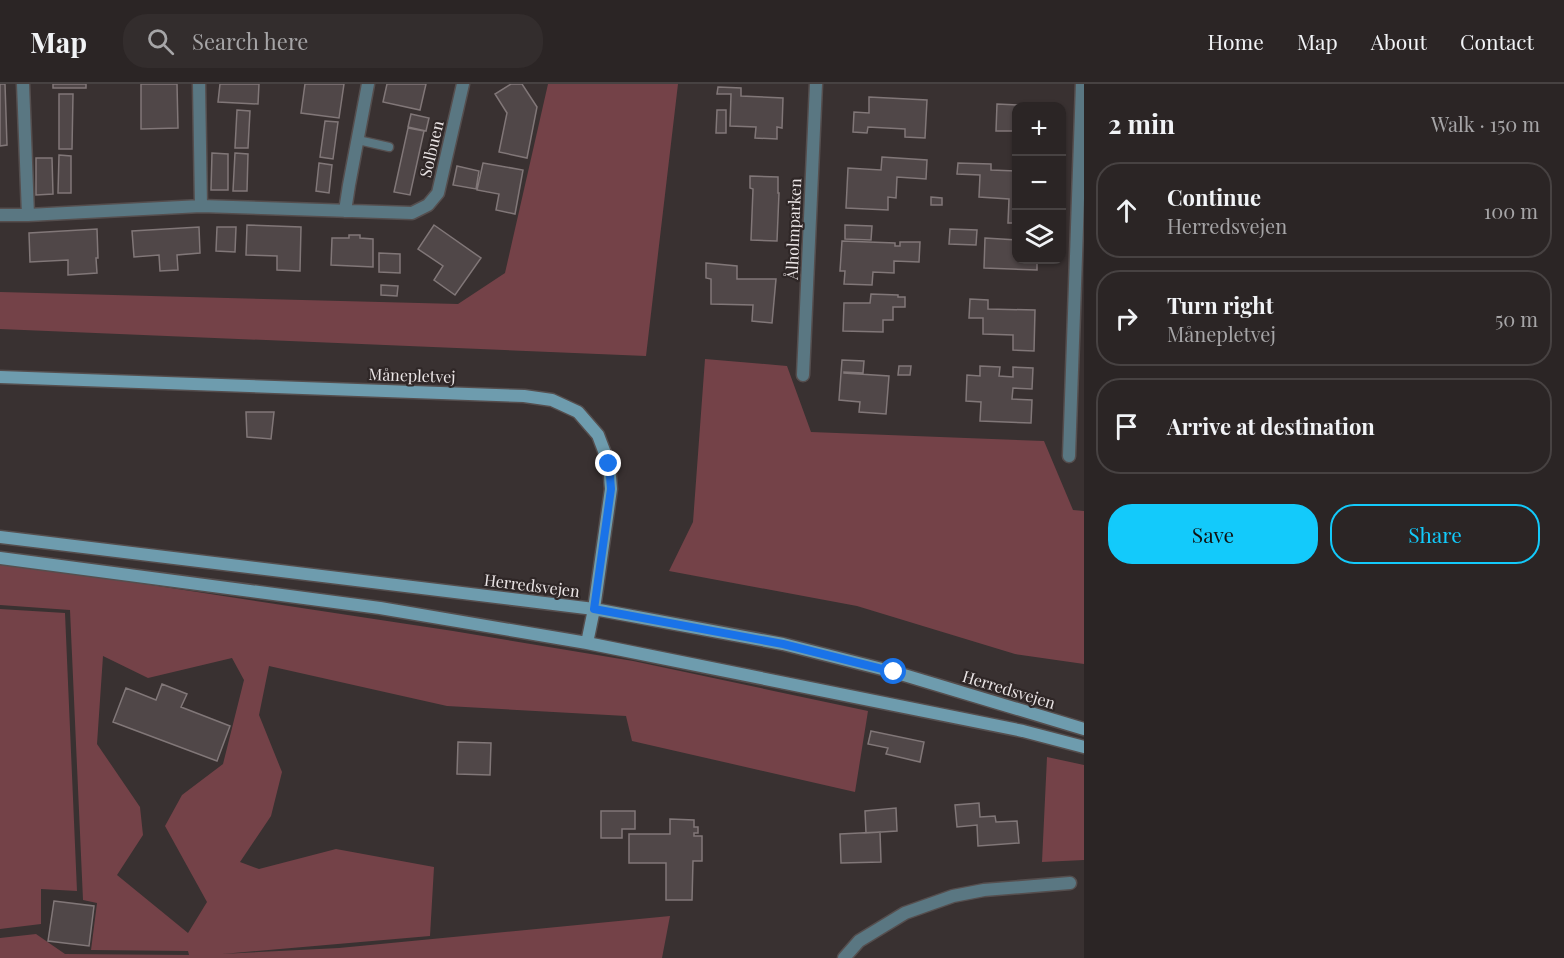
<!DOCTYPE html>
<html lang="en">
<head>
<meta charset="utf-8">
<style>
  body { margin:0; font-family:"Playfair Display",serif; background:#332d2d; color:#f1f3f6 }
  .controls { position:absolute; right:18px; top:18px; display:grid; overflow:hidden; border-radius:12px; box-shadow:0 2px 4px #0004 }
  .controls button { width:54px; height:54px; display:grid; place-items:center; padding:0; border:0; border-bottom:2px solid #474242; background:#2b2525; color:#f1f3f6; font:30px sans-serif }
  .stop { position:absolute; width:18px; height:18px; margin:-14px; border:4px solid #1a73e8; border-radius:50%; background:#fff }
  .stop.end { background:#1a73e8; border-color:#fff; box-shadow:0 2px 6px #0008 }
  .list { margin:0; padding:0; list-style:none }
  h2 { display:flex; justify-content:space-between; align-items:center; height:78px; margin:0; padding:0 24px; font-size:26px }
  h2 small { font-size:20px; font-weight:400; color:#a6a5a7 }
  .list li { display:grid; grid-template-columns:39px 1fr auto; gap:18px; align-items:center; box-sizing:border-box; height:96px; margin:0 12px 12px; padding:0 12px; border:2px solid #474242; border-radius:24px }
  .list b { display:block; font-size:22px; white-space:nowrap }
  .list p { margin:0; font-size:20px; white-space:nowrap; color:#a6a5a7 }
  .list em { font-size:20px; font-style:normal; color:#a6a5a7 }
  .actions { display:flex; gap:12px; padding:18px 24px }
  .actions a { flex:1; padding:14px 0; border:2px solid #13cafb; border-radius:24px; text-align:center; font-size:21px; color:#13cafb }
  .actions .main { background:#13cafb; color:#111 }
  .icon { flex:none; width:33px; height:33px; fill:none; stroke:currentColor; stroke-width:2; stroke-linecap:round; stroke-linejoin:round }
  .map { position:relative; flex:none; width:1084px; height:874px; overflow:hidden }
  header { display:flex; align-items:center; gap:36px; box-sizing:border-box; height:84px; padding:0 30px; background:#2b2525; border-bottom:2px solid #474242 }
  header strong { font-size:28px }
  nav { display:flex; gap:33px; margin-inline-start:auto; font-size:21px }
  .search { width:420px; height:54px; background:#332d2d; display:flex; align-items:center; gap:15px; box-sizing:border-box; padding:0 21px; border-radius:24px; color:#a6a5a7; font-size:22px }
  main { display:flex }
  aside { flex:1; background:#2b2525 }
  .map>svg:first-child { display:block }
  .green { fill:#744248; fill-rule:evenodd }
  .building { fill:#504748; stroke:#817778; stroke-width:1.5 }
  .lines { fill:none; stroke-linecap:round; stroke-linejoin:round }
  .lane-casing { stroke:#554e4e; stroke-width:11 }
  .street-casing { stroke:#554e4e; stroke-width:15 }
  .secondary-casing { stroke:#554e4e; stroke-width:15 }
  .lane { stroke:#5a7782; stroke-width:8 }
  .street { stroke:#5a7782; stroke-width:12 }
  .secondary { stroke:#6e9cae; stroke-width:12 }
  .route { stroke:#1a73e8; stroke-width:8 }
  .labels { text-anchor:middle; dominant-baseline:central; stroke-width:4.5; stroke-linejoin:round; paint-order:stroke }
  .street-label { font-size:16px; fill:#ebe5e6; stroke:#2f2727 }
</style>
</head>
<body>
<header>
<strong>Map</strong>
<div class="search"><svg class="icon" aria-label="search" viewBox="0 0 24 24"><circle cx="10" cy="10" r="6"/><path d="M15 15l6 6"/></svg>Search here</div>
<nav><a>Home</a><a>Map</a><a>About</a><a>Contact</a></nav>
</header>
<main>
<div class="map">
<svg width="1084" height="874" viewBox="0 0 1084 874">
  <rect width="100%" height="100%" fill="#393131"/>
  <path class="green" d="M548,0H678L646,272L0,245V208L458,220L505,189Z
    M705,275L787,282L811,348L1044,357L1073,426L1084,427V580L1015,570L857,522L669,487L693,438Z
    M0,480L86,491L453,547L633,577L868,627L855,708L632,657L626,632L447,622L269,582L259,631L282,688L271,732L240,778L259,785L336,765L434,783L430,852L222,870L339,864L670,832L662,874H0V854L36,850L65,870L189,871L188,867L91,866L97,819L83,816L70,526L0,521ZM103,572L148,594L232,574L244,596L223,680L182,711L165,742L207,818L188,849L117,791L143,751L140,723L97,660Z
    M0,525L65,529L77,807L41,805V840L0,845Z
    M1047,673L1084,681V776L1042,778Z"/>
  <path class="building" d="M0,0H5L7,61L0,62Z
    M53,0H86V4H53Z
    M141,0H177L178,44L141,45Z
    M220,0H259L258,20L218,18Z
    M305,0H344L339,34L301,29Z
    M387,0H426L420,26L383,18Z
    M511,0H522L537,23L527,74L499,68L507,29L495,10Z
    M718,3L741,4V12L783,14L782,44L777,43V55L755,54L756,43L730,42L731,10H717Z
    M59,10H73L72,65H59Z
    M869,13L927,16L925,54L905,53V45L868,43L867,49L853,48L854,28L869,29Z
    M997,20L1044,22H1017V47H996Z
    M237,26L250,27L248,64H235Z
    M717,26H726V49H716Z
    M411,30L429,34L426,47L408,43Z
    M325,37L338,38L333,75L320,73Z
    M408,44L424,47L410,111L394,108Z
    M1017,68V139H1008L1009,115L979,113L980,91L957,90L958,79L991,80V86L1016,87Z
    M212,69L228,70V106H211Z
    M235,69L248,70L247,107H233Z
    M59,71L71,72V109H58Z
    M882,73L927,76L926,95L897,93L896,114L888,113V126L846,124L848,84L881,86Z
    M36,74H52L53,110L36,111Z
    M319,79L332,81L329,109L316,107Z
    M483,79L523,86L515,130L496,126L499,110L477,106Z
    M457,82L479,87L476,105L453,101Z
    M750,92L778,93V109H779L777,157L751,156L753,105L750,104Z
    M931,113L942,114V121H931Z
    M247,141L301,143L300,187L277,186V172L246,171Z
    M434,141L481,174L455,211L434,196L443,182L418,165Z
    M845,141L872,142L871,156L845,155Z
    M199,143L200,169L177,171L178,186L160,187L159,171L134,173L132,147Z
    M217,143H236L235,168L216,167Z
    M97,145L98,174H96L97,189L68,191V176L30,178L29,149Z
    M950,145L977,146L976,161L949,160Z
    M349,151H360V154L373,155V183L331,181L332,154H349Z
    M985,154L1017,156V176H1037V186L984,184Z
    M842,157L895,159V162H900V158H920L919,178L894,177V189L873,188L872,201L844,200L845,187H840Z
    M379,169L400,170V189L379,188Z
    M706,179L737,182V195H776L772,239L752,237L753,221L711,220V195L706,194Z
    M381,201L398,202L397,212L381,211Z
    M871,210L898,211V213H905V223H893V236H883V248L843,247L844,219H870Z
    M970,215L988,216V225L1035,226L1034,267L1013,266V251L983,250V234H969Z
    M842,276L864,277L863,289L844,288V289L889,292L886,330L859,328L860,318L839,316Z
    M899,282H911L910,291H898Z
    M980,282L1000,283L999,292L1013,293V283L1033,284L1032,305L1013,304L1012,315L1032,316L1031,339L980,337L981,318L966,317L967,291L980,292Z
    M246,328H274L271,355L247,353Z
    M162,600L187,610L181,623L230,642L217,677L113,638L126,604L156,616Z
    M871,647L924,658L920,678L886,670L888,664L868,660Z
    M458,658L491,659L490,691L457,690Z
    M979,719L980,733L995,732L996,738L1017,737L1019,759L978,762L977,741L957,743L955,721Z
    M896,724L897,747L866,749L865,727Z
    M601,727H635V745H622V754H601Z
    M670,735L694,736V743H698V749H694V752H702V777H693L692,816H666V779H629V750H670Z
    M880,748L881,778L841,779L840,750Z
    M54,817L94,822L89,862L48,857Z"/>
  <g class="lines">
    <defs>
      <path id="lane" d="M358,56L389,63"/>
      <path id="street" d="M23,0L28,131
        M199,0L201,122
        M345,127L349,101L368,0
        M0,131H28L201,122L412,129L428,121L438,109L463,0
        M803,291L816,0
        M1069,372L1082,0
        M844,874L859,857L905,829L953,812L984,806L1070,799"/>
      <path id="secondary" d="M0,293L524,312L552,316L578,328L598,351L609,380L611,405L594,525L587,559
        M0,453L594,525L783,560L894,588L1084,645
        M0,474L380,524L587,559L1023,647L1084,663"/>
    </defs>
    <use href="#lane" class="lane-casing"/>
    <use href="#street" class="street-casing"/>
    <use href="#secondary" class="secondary-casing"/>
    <use href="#lane" class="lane"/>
    <use href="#street" class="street"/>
    <use href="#secondary" class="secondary"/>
  </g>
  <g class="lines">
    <path class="route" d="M609,380L611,405L594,525L783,560L894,588"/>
  </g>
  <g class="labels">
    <g class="street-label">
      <text transform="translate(431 65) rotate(-77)">Solbuen</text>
      <text transform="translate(793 145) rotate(-88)">Ålholmparken</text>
      <text transform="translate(412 291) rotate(2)">Månepletvej</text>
      <text transform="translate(532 501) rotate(7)">Herredsvejen</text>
      <text transform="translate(1009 605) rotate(17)">Herredsvejen</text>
    </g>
  </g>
</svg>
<div class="controls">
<button>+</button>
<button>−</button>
<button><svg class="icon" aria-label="layers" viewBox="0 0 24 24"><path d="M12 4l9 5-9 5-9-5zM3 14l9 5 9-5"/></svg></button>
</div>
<div class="stop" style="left:894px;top:588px"></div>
<div class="stop end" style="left:609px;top:380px"></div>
</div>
<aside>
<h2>2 min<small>Walk · 150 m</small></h2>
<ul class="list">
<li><svg class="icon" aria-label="ahead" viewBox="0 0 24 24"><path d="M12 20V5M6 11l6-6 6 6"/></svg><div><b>Continue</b><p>Herredsvejen</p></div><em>100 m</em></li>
<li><svg class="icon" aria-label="right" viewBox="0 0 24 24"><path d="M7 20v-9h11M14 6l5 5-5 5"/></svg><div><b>Turn right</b><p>Månepletvej</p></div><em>50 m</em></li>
<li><svg class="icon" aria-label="arrive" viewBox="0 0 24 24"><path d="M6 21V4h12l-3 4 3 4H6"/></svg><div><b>Arrive at destination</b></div></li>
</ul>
<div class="actions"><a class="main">Save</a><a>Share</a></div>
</aside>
</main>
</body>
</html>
